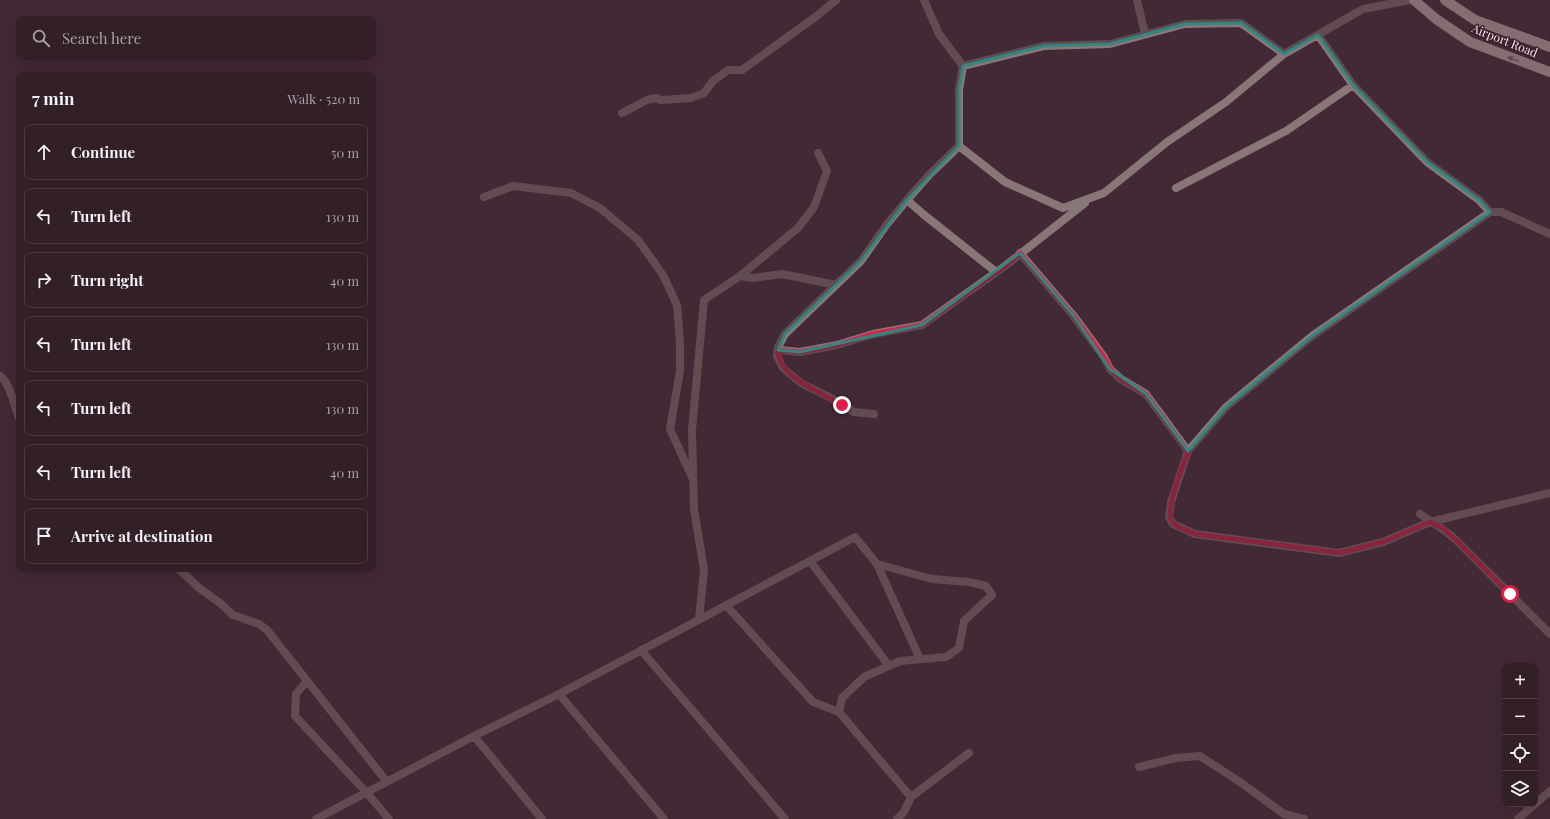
<!DOCTYPE html>
<html lang="en">
<head>
<meta charset="utf-8">
<style>
  body { margin:0; font-family:"Playfair Display",serif; background:#3a2730; color:#f1f3f6 }
  .controls { position:absolute; right:12px; bottom:12px; display:grid; overflow:hidden; border-radius:8px; box-shadow:0 4px 16px #0002 }
  .controls button { width:36px; height:36px; display:grid; place-items:center; padding:0; border:0; border-bottom:1px solid #4d3d45; background:#321f28; color:#f1f3f6; font:20px sans-serif }
  .stop { position:absolute; width:12px; height:12px; margin:-9px; border:3px solid #e11d48; border-radius:50%; background:#fff }
  .stop.end { background:#e11d48; border-color:#fff; box-shadow:0 1px 4px #0008 }
  .list { margin:0; padding:0; list-style:none }
  h2 { display:flex; justify-content:space-between; align-items:center; height:52px; margin:0; padding:0 16px; font-size:17px }
  h2 small { font-size:13px; font-weight:400; color:#a8a2a8 }
  .list li { display:grid; grid-template-columns:26px 1fr auto; gap:12px; align-items:center; box-sizing:border-box; height:56px; margin:0 8px 8px; padding:0 8px; border:1px solid #4d3d45; border-radius:8px }
  .list b { display:block; font-size:15px; white-space:nowrap }
  .list em { font-size:13px; font-style:normal; color:#a8a2a8 }
  .icon { flex:none; width:22px; height:22px; fill:none; stroke:currentColor; stroke-width:2; stroke-linecap:round; stroke-linejoin:round }
  .map { position:relative; flex:none; width:1550px; height:819px; overflow:hidden }
  .search { position:absolute; background:#321f28; box-shadow:0 4px 16px #0002; left:16px; top:16px; width:360px; height:44px; display:flex; align-items:center; gap:10px; box-sizing:border-box; padding:0 14px; border-radius:8px; color:#a8a2a8; font-size:15px }
  .panel { position:absolute; background:#321f28; box-shadow:0 4px 16px #0002; left:16px; top:72px; width:360px; height:500px; border-radius:8px }
  .map>svg:first-child { display:block }
  .lines { fill:none; stroke-linecap:round; stroke-linejoin:round }
  .minor { stroke:#877777; stroke-width:8 }
  .primary { stroke:#dcbcbb; stroke-width:10 }
  .oneway { fill:#8a6e73 }
  .route { stroke:#e11d48; stroke-width:5 }
  .marked { fill:none; stroke:#328781; stroke-width:3; stroke-linejoin:round }
  .labels { text-anchor:middle; dominant-baseline:central; stroke-width:3; stroke-linejoin:round; paint-order:stroke }
  .street-label { font-size:12px; fill:#f8e6ee; stroke:#381f2b }
</style>
</head>
<body>
<div class="map">
<svg width="1550" height="819" viewBox="0 0 1550 819">
  <rect width="100%" height="100%" fill="#422935"/>
  <g class="lines">
    <path class="minor" d="M924,0L939,34L963,66L1044,46L1110,44L1185,24L1241,23L1284,54L1363,9L1410,0
      M1137,0L1145,34
      M1318,35L1353,85L1427,162L1479,200L1490,212
      M963,66L959,90V146L1005,182L1063,208L1104,193L1167,142L1226,102L1284,54
      M622,113L647,100L656,98L661,100L691,98L704,93L713,81L728,70H742L818,15L836,0
      M1176,188L1286,131L1353,85
      M484,197L513,186L571,193L600,208L638,240L663,275L677,305L680,342V371L670,429L692,477
      M907,200L923,214L996,272
      M1550,234L1501,212H1490L1312,336L1226,407L1188,451L1171,502L1169,517L1173,524L1195,534L1339,553L1383,542L1430,522L1550,493
      M1020,253L1073,315L1104,357L1110,369L1121,379L1146,394L1188,451
      M740,276L753,278L782,274L836,285
      M778,350L800,352L837,345L873,334L922,325L1005,266L1085,203
      M0,376C9,381 15,407 19,418
      M874,414L854,412L831,398L801,383L783,368L777,356L778,347L785,334L861,261L887,224L907,200L929,175L959,146
      M1420,514C1432,523 1445,529 1456,540L1550,634
      M810,561L889,666
      M877,564L920,659
      M179,569L199,588L220,603L233,615L259,624L267,630L387,782
      M726,605L813,702L839,712
      M699,619L704,570L694,509L692,430L704,300L740,276L798,228L814,207L827,171L818,153
      M641,650L785,819
      M307,681L296,694L295,716L367,793L389,819
      M559,694L664,819
      M474,736L542,819
      M1139,767L1176,758L1200,756L1240,782L1284,814L1304,819
      M911,797L969,753
      M316,819L474,736L559,694L855,537L877,564L932,579L969,582L986,586L992,595L964,621L959,648L946,657L900,661L864,677L842,698L839,712L911,797L904,812L897,819
      M1518,819L1550,791"/>
    <path class="primary" d="M1414,0L1436,19L1470,42L1550,72
      M1445,0L1475,20L1550,47"/>
  </g>
  <defs><path id="oneway-solid" d="M-6-.8H1V-3.2L6.5 0L1 3.2V.8H-6Z"/></defs>
  <use class="oneway" href="#oneway-solid" transform="translate(1513 59) rotate(-159)"/>
  <g class="lines">
    <path class="route" d="M842,405C823,393 777,377 778,350L800,352L837,345L873,334L922,325L1005,266L1020,253L1073,315L1104,357L1110,368L1121,379L1146,394L1188,452C1183,465 1163,513 1173,523C1177,528 1189,531 1195,534L1340,553L1383,542L1430,522L1444,529L1456,540L1510,594"/>
  </g>
  <path d="M0 0H1550V819H0ZM1241,23L1284,54L1318,35L1353,85L1427,162L1479,200L1490,212L1312,336L1226,407L1188,451L1146,394L1110,369L1073,315L1020,253L922,325L800,352L778,350L785,334L861,261L907,200L959,146V90L963,66L1044,46L1110,44L1185,24Z" fill="#422935" fill-opacity=".55" fill-rule="evenodd"/>
  <path class="marked" d="M1241,23L1284,54L1318,35L1353,85L1427,162L1479,200L1490,212L1312,336L1226,407L1188,451L1146,394L1110,369L1073,315L1020,253L922,325L800,352L778,350L785,334L861,261L907,200L959,146V90L963,66L1044,46L1110,44L1185,24Z"/>
  <g class="labels">
    <g class="street-label">
      <text transform="translate(1505 40) rotate(22)">Airport Road</text>
    </g>
  </g>
</svg>
<div class="controls">
<button>+</button>
<button>−</button>
<button><svg class="icon" aria-label="locate" viewBox="0 0 24 24"><circle cx="12" cy="12" r="6"/><path d="M12 2v4M12 18v4M2 12h4M18 12h4"/></svg></button>
<button><svg class="icon" aria-label="layers" viewBox="0 0 24 24"><path d="M12 4l9 5-9 5-9-5zM3 14l9 5 9-5"/></svg></button>
</div>
<div class="stop" style="left:1510px;top:594px"></div>
<div class="stop end" style="left:842px;top:405px"></div>
<div class="search"><svg class="icon" aria-label="search" viewBox="0 0 24 24"><circle cx="10" cy="10" r="6"/><path d="M15 15l6 6"/></svg>Search here</div>
<section class="panel">
<h2>7 min<small>Walk · 520 m</small></h2>
<ul class="list">
<li><svg class="icon" aria-label="ahead" viewBox="0 0 24 24"><path d="M12 20V5M6 11l6-6 6 6"/></svg><div><b>Continue</b></div><em>50 m</em></li>
<li><svg class="icon" aria-label="left" viewBox="0 0 24 24"><path d="M17 20v-9H6M10 6l-5 5 5 5"/></svg><div><b>Turn left</b></div><em>130 m</em></li>
<li><svg class="icon" aria-label="right" viewBox="0 0 24 24"><path d="M7 20v-9h11M14 6l5 5-5 5"/></svg><div><b>Turn right</b></div><em>40 m</em></li>
<li><svg class="icon" aria-label="left" viewBox="0 0 24 24"><path d="M17 20v-9H6M10 6l-5 5 5 5"/></svg><div><b>Turn left</b></div><em>130 m</em></li>
<li><svg class="icon" aria-label="left" viewBox="0 0 24 24"><path d="M17 20v-9H6M10 6l-5 5 5 5"/></svg><div><b>Turn left</b></div><em>130 m</em></li>
<li><svg class="icon" aria-label="left" viewBox="0 0 24 24"><path d="M17 20v-9H6M10 6l-5 5 5 5"/></svg><div><b>Turn left</b></div><em>40 m</em></li>
<li><svg class="icon" aria-label="arrive" viewBox="0 0 24 24"><path d="M6 21V4h12l-3 4 3 4H6"/></svg><div><b>Arrive at destination</b></div></li>
</ul>
</section>
</div>
</body>
</html>
